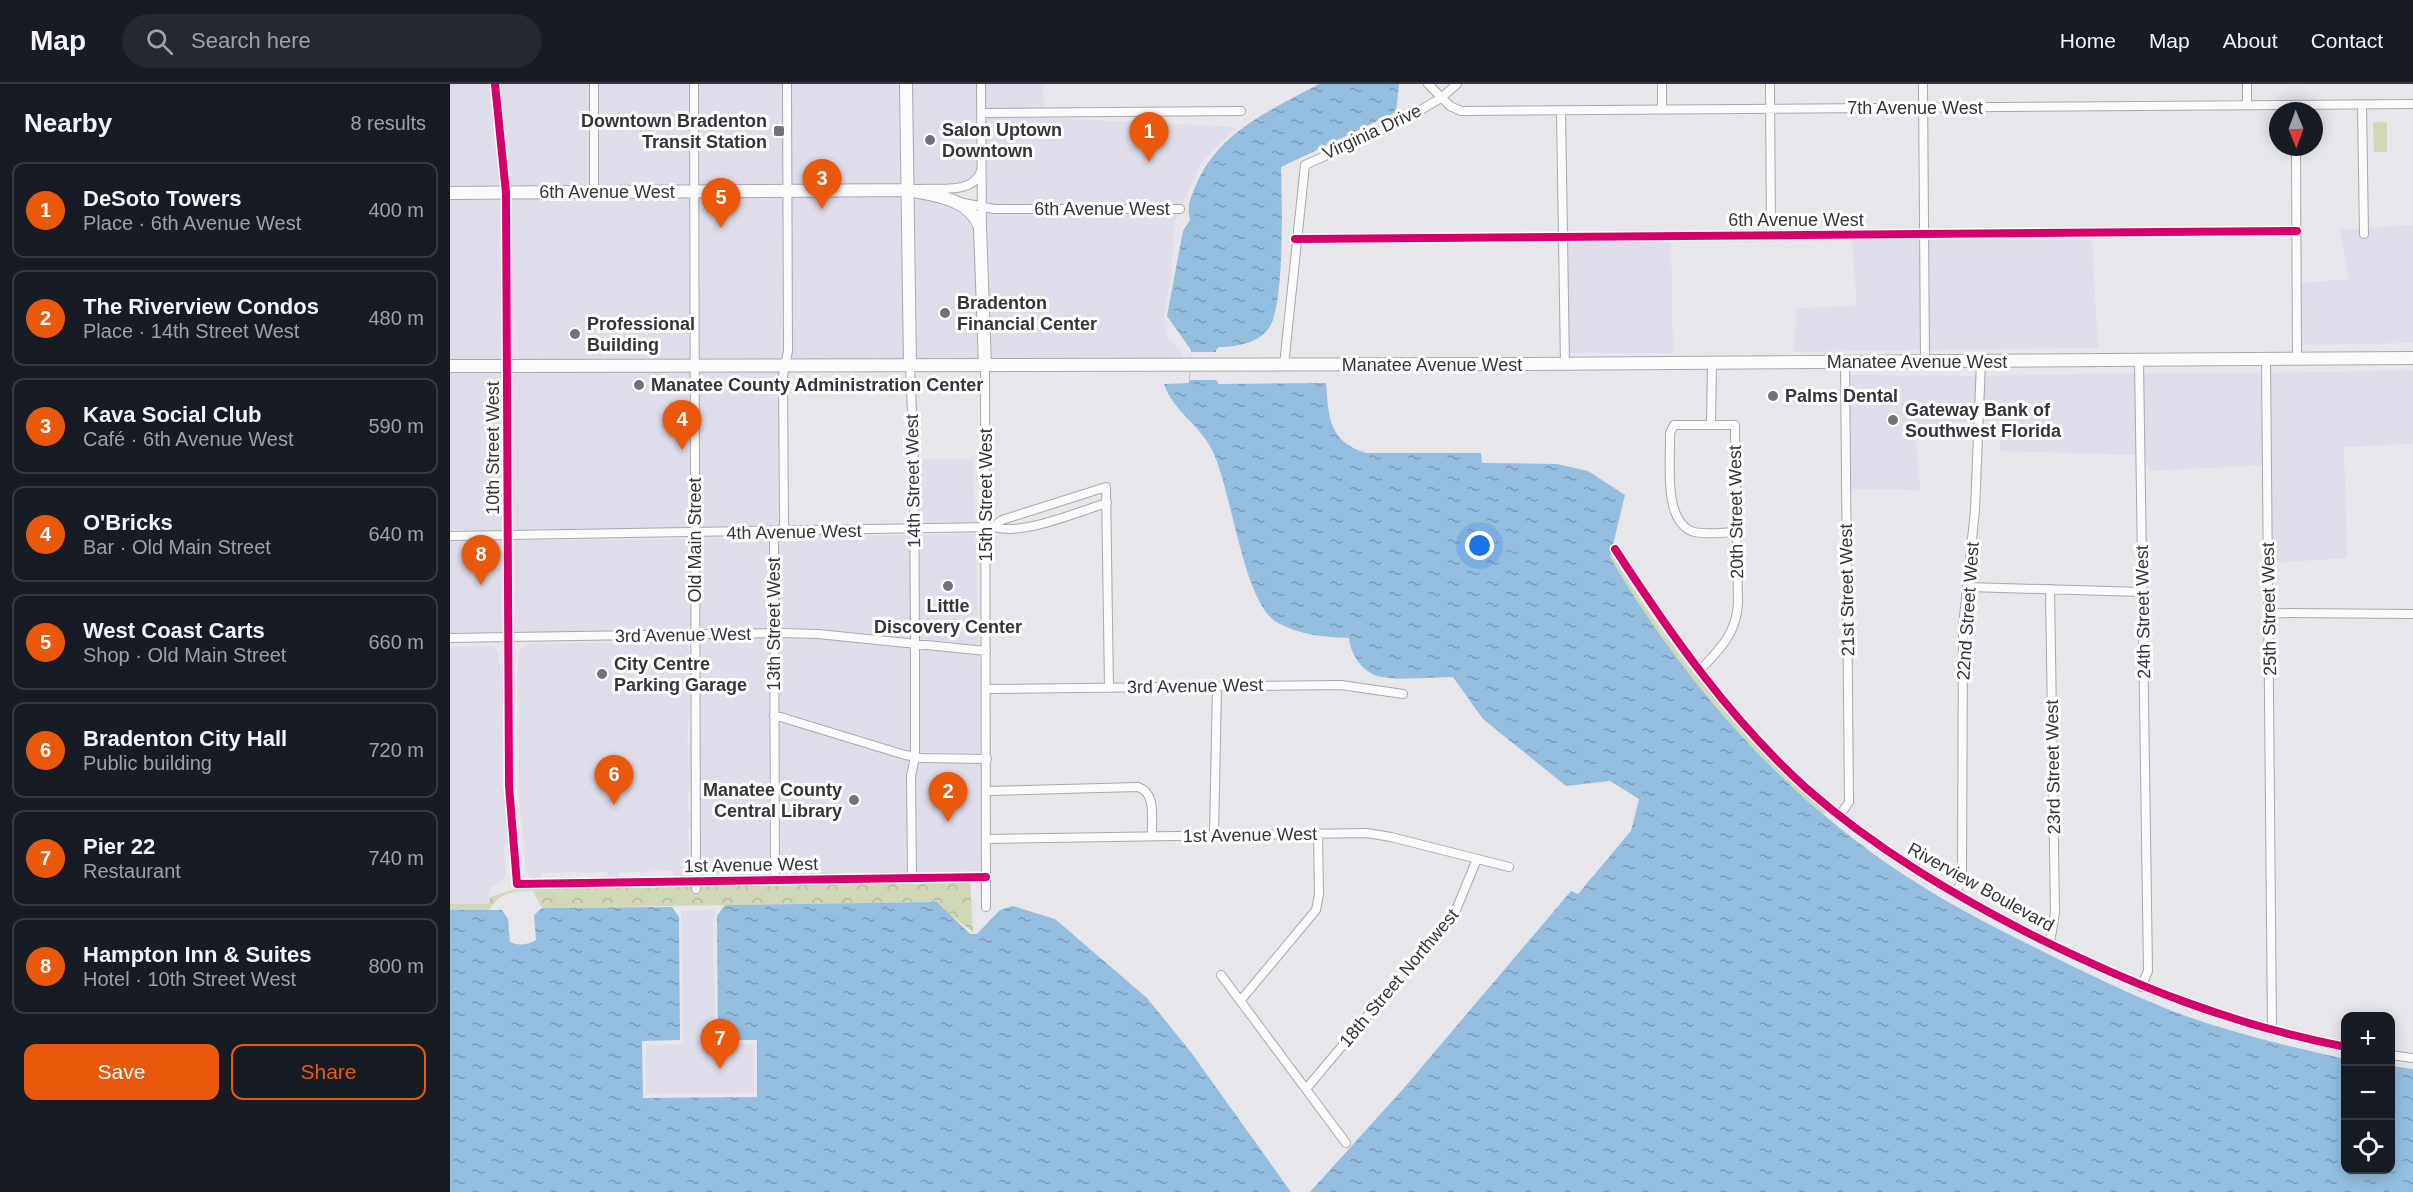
<!DOCTYPE html>
<html lang="en">
<head>
<meta charset="utf-8">
<style>
  body { margin:0; font-family:Helvetica,sans-serif; background:#242831; color:#f1f3f6 }
  .controls { position:absolute; right:18px; bottom:18px; display:grid; overflow:hidden; border-radius:12px; box-shadow:0 3px 15px #0003 }
  .controls button { width:54px; height:54px; display:grid; place-items:center; padding:0; border:0; border-bottom:2px solid #363941; background:#171b24; color:#f1f3f6; font:30px sans-serif }
  .compass { position:absolute; left:1819px; top:18px; width:54px; height:54px; border-radius:50%; background:#171b24; box-shadow:0 3px 15px #0003; rotate:179deg }
  .you { position:absolute; left:1030px; top:462px; width:21px; height:21px; margin:-15px; border:4px solid #fff; border-radius:50%; background:#1a73e8; box-shadow:0 0 0 9px #1a73e833 }
  .badge { display:grid; place-items:center; width:39px; height:39px; border-radius:50%; background:#ea580c; color:#fff; font-size:20px; font-weight:700 }
  .pin { position:absolute; translate:-50% -50px; filter:drop-shadow(0 2px 3px #0008) }
  .pin::after { content:''; position:absolute; top:32px; width:21px; height:18px; background:inherit; clip-path:polygon(0 0,100% 0,50% 100%) }
  .list { margin:0; padding:0; list-style:none }
  h2 { display:flex; justify-content:space-between; align-items:center; height:78px; margin:0; padding:0 24px; font-size:26px }
  h2 small { font-size:20px; font-weight:400; color:#9ea1a6 }
  .list li { display:grid; grid-template-columns:39px 1fr auto; gap:18px; align-items:center; box-sizing:border-box; height:96px; margin:0 12px 12px; padding:0 12px; border:2px solid #363941; border-radius:12px }
  .list b { display:block; font-size:22px; white-space:nowrap }
  .list p { margin:0; font-size:20px; white-space:nowrap; color:#9ea1a6 }
  .list em { font-size:20px; font-style:normal; color:#9ea1a6 }
  .actions { display:flex; gap:12px; padding:18px 24px }
  .actions a { flex:1; padding:14px 0; border:2px solid #ea580c; border-radius:12px; text-align:center; font-size:21px; color:#ea580c }
  .actions .main { background:#ea580c; color:#fff }
  .icon { flex:none; width:33px; height:33px; fill:none; stroke:currentColor; stroke-width:2; stroke-linecap:round; stroke-linejoin:round }
  .map { position:relative; flex:none; width:1963px; height:1108px; overflow:hidden }
  header { display:flex; align-items:center; gap:36px; box-sizing:border-box; height:84px; padding:0 30px; background:#171b24; border-bottom:2px solid #363941 }
  header strong { font-size:28px }
  nav { display:flex; gap:33px; margin-inline-start:auto; font-size:21px }
  .search { width:420px; height:54px; background:#242831; display:flex; align-items:center; gap:15px; box-sizing:border-box; padding:0 21px; border-radius:33px; color:#9ea1a6; font-size:22px }
  main { display:flex }
  aside { flex:1; background:#171b24 }
  .map>svg:first-child { display:block }
  .built { fill:#e0ddea }
  .grass { fill:#d0d8b7 }
  .park { fill:url(#park-crowns) }
  .water { fill:url(#water-ripples) }
  .pier { fill:#e7e6eb }
  .lines { fill:none; stroke-linecap:round; stroke-linejoin:round }
  .minor-casing { stroke:#a9a8ad; stroke-width:10 }
  .secondary-casing { stroke:#a9a8ad; stroke-width:14 }
  .minor { stroke:#fbfbfc; stroke-width:8 }
  .secondary { stroke:#fbfbfc; stroke-width:12 }
  .cycleway-casing { stroke:#fff; stroke-width:11 }
  .cycleway { stroke:#d6006c; stroke-width:8 }
  .poi-dot { fill:#737277; stroke:#fff; stroke-width:2 }
  .labels { text-anchor:middle; dominant-baseline:central; stroke-width:6; stroke-linejoin:round; paint-order:stroke }
  .street-label { font-size:18px; fill:#353438; stroke:#fff }
  .poi-label { font-size:18px; font-weight:bold; fill:#353438; stroke:#fff; text-anchor:start }
</style>
</head>
<body>
<header>
<strong>Map</strong>
<div class="search"><svg class="icon" aria-label="search" viewBox="0 0 24 24"><circle cx="10" cy="10" r="6"/><path d="M15 15l6 6"/></svg>Search here</div>
<nav><a>Home</a><a>Map</a><a>About</a><a>Contact</a></nav>
</header>
<main>
<aside>
<h2>Nearby<small>8 results</small></h2>
<ul class="list">
<li><span class="badge">1</span><div><b>DeSoto Towers</b><p>Place · 6th Avenue West</p></div><em>400 m</em></li>
<li><span class="badge">2</span><div><b>The Riverview Condos</b><p>Place · 14th Street West</p></div><em>480 m</em></li>
<li><span class="badge">3</span><div><b>Kava Social Club</b><p>Café · 6th Avenue West</p></div><em>590 m</em></li>
<li><span class="badge">4</span><div><b>O'Bricks</b><p>Bar · Old Main Street</p></div><em>640 m</em></li>
<li><span class="badge">5</span><div><b>West Coast Carts</b><p>Shop · Old Main Street</p></div><em>660 m</em></li>
<li><span class="badge">6</span><div><b>Bradenton City Hall</b><p>Public building</p></div><em>720 m</em></li>
<li><span class="badge">7</span><div><b>Pier 22</b><p>Restaurant</p></div><em>740 m</em></li>
<li><span class="badge">8</span><div><b>Hampton Inn &amp; Suites</b><p>Hotel · 10th Street West</p></div><em>800 m</em></li>
</ul>
<div class="actions"><a class="main">Save</a><a>Share</a></div>
</aside>
<div class="map">
<svg width="1963" height="1108" viewBox="0 0 1963 1108">
  <defs>
    <pattern id="park-crowns" width="20" height="18" patternUnits="userSpaceOnUse" patternTransform="scale(1.5)"><rect width="20" height="18" fill="#d0d8b7"/><path d="M2 6a3 3 0 1 1 6 0M12 15a3 3 0 1 1 6 0" fill="none" stroke="#b3ba9e"/></pattern>
    <pattern id="water-ripples" width="26" height="14" patternUnits="userSpaceOnUse" patternTransform="scale(1.5)"><rect width="26" height="14" fill="#94bee0"/><path d="M2 4q2-2 4 0t4 0M15 11q2-2 4 0t4 0" fill="none" stroke="#7a9bb7"/></pattern>
  </defs>
  <rect width="100%" height="100%" fill="#e7e6eb"/>
  <path class="built" d="M0,0H41L51,104H0Z
    M50,0H140V103L60,104Z
    M149,0H239L240,102L149,103Z
    M248,0H332L333,102H248Z
    M341,0H452L453,101L341,102Z
    M461,0H527L528,81L524,93L518,97L462,101Z
    M536,0H593L594,24H536Z
    M536,34H598L786,43L751,79L733,120H544L537,118Z
    M333,111L331,278H249L248,112Z
    M341,111H453L456,277L340,278Z
    M240,112V277L62,278L60,113Z
    M462,112L498,121L514,129L526,144L530,276L464,277Z
    M51,113L54,278L0,277V114Z
    M537,128L729,130L725,138L721,191L714,232L718,240L717,253L732,268L731,276H539Z
    M1963,141V259L1852,261V199L1898,195L1890,146L1910,145V154H1918V144Z
    M1470,155L1471,266L1343,268L1347,224L1407,222L1402,156Z
    M1479,155L1642,156L1648,264L1480,266Z
    M1221,157L1223,269H1119L1118,159Z
    M1963,286V360L1894,363L1897,474L1823,479L1820,289Z
    M0,287H54V446H0Z
    M63,287H240L241,445L63,446Z
    M249,287L329,288L328,442L250,445Z
    M1685,289L1686,371L1549,367L1551,336L1534,337L1535,292Z
    M1694,289H1812L1813,381L1700,387L1695,376Z
    M1399,291L1527,292L1525,337L1465,342L1470,406L1401,405Z
    M468,375H523L525,439L469,441Z
    M525,449L529,561L470,555L469,451Z
    M460,451L461,554L368,545L328,544V458L332,452Z
    M321,452L319,544L249,546L250,455Z
    M241,455L240,546L62,549L63,456Z
    M0,456H54V549H0Z
    M319,554L320,791L251,793L249,555Z
    M328,554H368L461,564V667L329,627Z
    M235,558L239,563L241,611L237,657L241,661V707L238,710V727L241,730V742L238,744L241,789L236,793L224,794L223,787L169,788L168,795H159L157,788L92,789L90,796L79,794L76,784L68,705V573L71,564L81,560Z
    M43,562L48,567L49,579L55,581L60,754L54,762L56,791L49,800L39,803V820H0V563Z
    M470,565L529,571L533,670L469,668Z
    M329,637L460,677L457,693L458,789L329,791Z
    M468,678L532,679V788L466,789V693Z
    M265,825L263,838L265,958L268,960H303L304,1009L196,1010V961L230,960L233,957L231,827Z"/>
  <path class="grass" d="M1923,38H1937V68H1924Z
    M1161,469C1220,568 1290,651 1376,728L1374,731C1352,711 1329,693 1309,672C1251,612 1202,545 1160,473Z"/>
  <path class="park" d="M520,793L523,848L483,818L92,824L83,807C64,807 50,808 39,826H0V820H39L40,813L68,804Z"/>
  <path class="water" d="M869,0H949L946,28L831,83C832,114 835,221 819,244C809,259 786,263 769,263L766,266V296L769,300L876,299C879,334 878,357 916,369H1031L1032,379L1107,380L1138,387L1175,411L1160,473C1235,601 1334,713 1459,794C1500,821 1544,843 1588,865C1632,887 1677,909 1722,927C1778,948 1837,962 1895,975L1896,1086H1940L1941,982L1963,985V1108H860L954,1004L1121,807L1128,810L1181,747L1189,715L1160,697L1116,702L1033,635L1003,593C984,593 946,597 928,592C912,588 900,569 899,554C874,553 850,551 828,539C793,521 782,405 762,366C749,340 723,327 714,300L739,299L741,266L717,232L733,147L740,136C737,121 740,115 746,101C768,48 821,26 869,0Z
    M487,818L520,850H527L550,826L563,822L605,835L697,914L740,967L841,1108H0V826H52L58,835L60,858C68,862 78,861 86,856L84,831L92,824L222,823L229,833L230,956L192,957L193,1014L307,1013V956H268L267,832L275,821Z"/>
  <path class="pier" d="M741,268H766V296H740Z"/>
  <g class="lines">
    <defs>
      <path id="minor" d="M45,0L56,109L59,702L67,800L536,793
        M244,0L246,805
        M531,0L532,146
        M978,0L1000,22L1011,27L1963,20
        M1212,0V26
        M1320,0L1321,151
        M1473,0L1475,278
        M1797,21V0
        M1912,21L1914,150
        M1111,27L1115,280
        M532,29L791,27
        M1846,63L1847,275
        M468,105C488,103 523,111 531,87
        M144,108V0
        M509,118L544,125H730
        M845,155L1847,147
        M1689,276L1698,887L1691,903
        M1816,276L1822,947
        M535,281L536,823
        M834,281L855,81L950,38L991,14L1007,0
        M460,282L464,376L465,560V673L461,692L462,794
        M1261,340L1262,279
        M543,443L552,436L656,403L659,604
        M0,452L543,443C574,452 626,428 657,419
        M1165,465C1221,551 1280,635 1356,704C1424,764 1502,810 1582,851C1685,902 1782,941 1896,963
        M1518,503L1692,508
        M1819,529L1963,530
        M0,554L331,549L368,550L536,567
        M1250,586C1270,565 1286,550 1288,520L1285,350V341H1224L1220,349C1221,377 1212,438 1244,448C1257,451 1274,448 1287,448
        M536,605L891,601L953,610
        M324,631L455,671L473,674L537,675
        M537,707L688,703C707,709 701,735 702,752
        M1390,731L1399,718L1395,279
        M764,752L767,602
        M537,755L917,749L941,753L1059,783
        M325,796L324,457L334,442L333,292L338,267L337,0
        M1505,810L1512,796L1513,543L1525,426L1531,278
        M1600,859L1605,828L1600,505
        M771,891L896,1059
        M791,916L866,826L869,810L868,749
        M1940,971L1963,974
        M856,1005L1006,826L1027,775"/>
      <path id="secondary" d="M456,0L460,282
        M0,109L458,106C484,111 519,114 530,143L535,281
        M0,282L1077,280L1963,274"/>
    </defs>
    <use href="#minor" class="minor-casing"/>
    <use href="#secondary" class="secondary-casing"/>
    <use href="#minor" class="minor"/>
    <use href="#secondary" class="secondary"/>
    <defs>
      <path id="cycleway" d="M45,0L56,109L59,702L67,800L536,793
        M845,155L1847,147
        M1165,465C1221,551 1280,635 1356,704C1424,764 1502,810 1582,851C1685,902 1782,941 1896,963"/>
    </defs>
    <use href="#cycleway" class="cycleway-casing"/>
    <use href="#cycleway" class="cycleway"/>
  </g>
  <g class="poi-dot">
    <rect x="323" y="41" width="12" height="12" rx="3"/>
    <circle cx="480" cy="56" r="6"/>
    <circle cx="495" cy="229" r="6"/>
    <circle cx="125" cy="250" r="6"/>
    <circle cx="189" cy="301" r="6"/>
    <circle cx="1323" cy="312" r="6"/>
    <circle cx="1443" cy="336" r="6"/>
    <circle cx="498" cy="502" r="6"/>
    <circle cx="152" cy="590" r="6"/>
    <circle cx="404" cy="716" r="6"/>
  </g>
  <g class="labels">
    <g class="street-label">
      <text x="1465" y="24">7th Avenue West</text>
      <text transform="translate(922 48) rotate(-25)">Virginia Drive</text>
      <text x="157" y="108">6th Avenue West</text>
      <text x="652" y="125">6th Avenue West</text>
      <text x="1346" y="136">6th Avenue West</text>
      <text x="1467" y="278">Manatee Avenue West</text>
      <text x="982" y="281">Manatee Avenue West</text>
      <text transform="translate(43 364) rotate(-90)">10th Street West</text>
      <text transform="translate(463 397) rotate(-91)">14th Street West</text>
      <text transform="translate(536 411) rotate(-90)">15th Street West</text>
      <text transform="translate(1286 428) rotate(-91)">20th Street West</text>
      <text transform="translate(344 448) rotate(-1)">4th Avenue West</text>
      <text transform="translate(245 456) rotate(-90)">Old Main Street</text>
      <text transform="translate(1397 506) rotate(-91)">21st Street West</text>
      <text transform="translate(1819 525) rotate(-91)">25th Street West</text>
      <text transform="translate(1518 527) rotate(-86)">22nd Street West</text>
      <text transform="translate(1693 528) rotate(-91)">24th Street West</text>
      <text transform="translate(324 540) rotate(-90)">13th Street West</text>
      <text transform="translate(233 551) rotate(-1)">3rd Avenue West</text>
      <text transform="translate(745 602) rotate(-1)">3rd Avenue West</text>
      <text transform="translate(1603 683) rotate(-91)">23rd Street West</text>
      <text transform="translate(800 751) rotate(-1)">1st Avenue West</text>
      <text transform="translate(301 781) rotate(-1)">1st Avenue West</text>
      <text transform="translate(1531 803) rotate(29)">Riverview Boulevard</text>
      <text transform="translate(949 894) rotate(-50)">18th Street Northwest</text>
    </g>
    <g class="poi-label">
      <text x="317" y="37" text-anchor="end">Downtown Bradenton<tspan x="317" dy="21">Transit Station</tspan></text>
      <text x="492" y="46">Salon Uptown<tspan x="492" dy="21">Downtown</tspan></text>
      <text x="507" y="219">Bradenton<tspan x="507" dy="21">Financial Center</tspan></text>
      <text x="137" y="240">Professional<tspan x="137" dy="21">Building</tspan></text>
      <text x="201" y="301">Manatee County Administration Center</text>
      <text x="1335" y="312">Palms Dental</text>
      <text x="1455" y="326">Gateway Bank of<tspan x="1455" dy="21">Southwest Florida</tspan></text>
      <text x="498" y="522" text-anchor="middle">Little<tspan x="498" dy="21">Discovery Center</tspan></text>
      <text x="164" y="580">City Centre<tspan x="164" dy="21">Parking Garage</tspan></text>
      <text x="392" y="706" text-anchor="end">Manatee County<tspan x="392" dy="21">Central Library</tspan></text>
    </g>
  </g>
</svg>
<div class="controls">
<button>+</button>
<button>−</button>
<button><svg class="icon" aria-label="locate" viewBox="0 0 24 24"><circle cx="12" cy="12" r="6"/><path d="M12 2v4M12 18v4M2 12h4M18 12h4"/></svg></button>
</div>
<svg class="compass" viewBox="-18 -18 36 36"><path d="M0-13l5 13h-10z" fill="#e53935"/><path d="M0 13l5-13h-10z" fill="#9ea1a6"/></svg>
<div class="you"></div>
<div class="pin badge" style="left:699px;top:78px">1</div>
<div class="pin badge" style="left:498px;top:738px">2</div>
<div class="pin badge" style="left:372px;top:125px">3</div>
<div class="pin badge" style="left:232px;top:366px">4</div>
<div class="pin badge" style="left:271px;top:144px">5</div>
<div class="pin badge" style="left:164px;top:721px">6</div>
<div class="pin badge" style="left:270px;top:985px">7</div>
<div class="pin badge" style="left:31px;top:501px">8</div>
</div>
</main>
</body>
</html>
